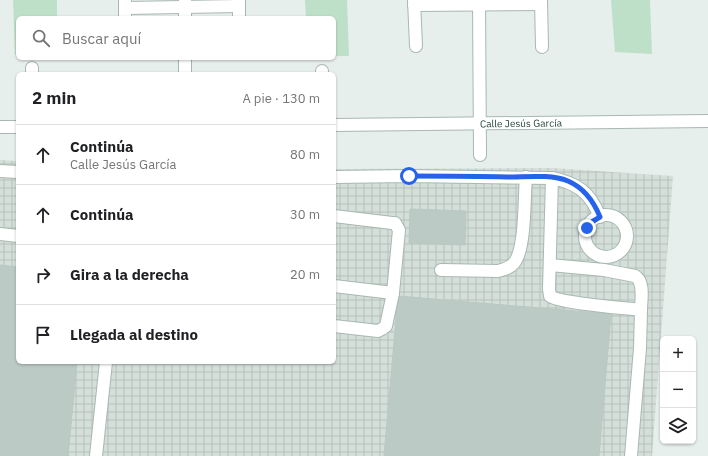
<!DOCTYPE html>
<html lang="es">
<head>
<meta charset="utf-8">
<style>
  body { margin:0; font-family:"IBM Plex Sans",sans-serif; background:#f2f2f2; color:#202124 }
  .controls { position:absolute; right:12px; bottom:12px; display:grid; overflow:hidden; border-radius:6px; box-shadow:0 1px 3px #0004 }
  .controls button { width:36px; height:36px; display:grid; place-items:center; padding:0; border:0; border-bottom:1px solid #e0e0e0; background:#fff; color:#202124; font:20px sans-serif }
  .stop { position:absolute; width:12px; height:12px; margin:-9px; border:3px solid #2563eb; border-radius:50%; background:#fff }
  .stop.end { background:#2563eb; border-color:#fff; box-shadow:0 1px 4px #0008 }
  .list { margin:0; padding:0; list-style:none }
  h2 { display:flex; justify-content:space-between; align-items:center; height:52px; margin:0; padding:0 16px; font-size:17px }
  h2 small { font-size:13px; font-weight:400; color:#757577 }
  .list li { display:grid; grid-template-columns:26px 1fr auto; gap:12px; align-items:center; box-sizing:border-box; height:60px; padding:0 16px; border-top:1px solid #e0e0e0 }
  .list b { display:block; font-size:15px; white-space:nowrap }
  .list p { margin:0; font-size:13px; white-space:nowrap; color:#757577 }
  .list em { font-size:13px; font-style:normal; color:#757577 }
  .icon { flex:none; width:22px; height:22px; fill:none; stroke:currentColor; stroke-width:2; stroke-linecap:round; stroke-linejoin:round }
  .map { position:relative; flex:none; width:708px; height:456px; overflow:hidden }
  .search { position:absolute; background:#fff; box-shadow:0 1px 3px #0004; left:16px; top:16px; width:320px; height:44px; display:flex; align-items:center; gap:10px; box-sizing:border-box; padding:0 14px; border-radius:6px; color:#757577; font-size:15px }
  .panel { position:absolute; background:#fff; box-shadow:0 1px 3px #0004; left:16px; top:72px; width:320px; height:292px; border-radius:6px }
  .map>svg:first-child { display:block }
  .industrial { fill:url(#industrial-grid) }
  .green { fill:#bfe0c8 }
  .building { fill:#bbcac4; stroke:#b8c9c2 }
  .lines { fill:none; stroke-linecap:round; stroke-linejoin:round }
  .minor-casing { stroke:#a8b8b2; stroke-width:14 }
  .minor { stroke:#fff; stroke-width:12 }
  .route { stroke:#2563eb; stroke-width:5 }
  .labels { text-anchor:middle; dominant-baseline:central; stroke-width:3.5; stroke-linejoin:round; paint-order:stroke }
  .street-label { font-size:10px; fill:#24423a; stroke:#f7fbf9 }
</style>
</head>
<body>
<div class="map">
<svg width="708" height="456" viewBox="0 0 708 456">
  <defs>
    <pattern id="industrial-grid" width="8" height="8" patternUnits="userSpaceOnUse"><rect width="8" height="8" fill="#d4dfda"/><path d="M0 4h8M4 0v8" fill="none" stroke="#b6c1bc"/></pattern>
  </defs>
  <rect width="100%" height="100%" fill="#e6efeb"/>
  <path class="industrial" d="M0,160L18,161V362H334V169L552,168L673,176L652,456H0Z"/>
  <path class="green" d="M13,0H57V18H18V55H15Z
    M305,0H347L349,56H334V18H306Z
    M611,0H650L652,54L615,52Z"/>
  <path class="building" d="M410,209L466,211L465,245L409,243Z
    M0,265L18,267V362H77L68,456H0Z
    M398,296L611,314L599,456H384Z"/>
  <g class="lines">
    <defs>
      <g id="minor">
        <path d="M185,0V18"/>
        <path d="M239,0V18"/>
        <path d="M414,0L416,46"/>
        <path d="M479,0L480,155"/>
        <path d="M541,0L542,47"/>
        <path d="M414,5L541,4"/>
        <path d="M125,8L239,6"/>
        <path d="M125,18V0"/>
        <path d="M32,68V74"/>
        <path d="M322,71V74"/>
        <path d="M185,74V58"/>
        <path id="s1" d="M334,125L708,121"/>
        <path d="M0,127H18"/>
        <path d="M0,171L18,172"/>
        <path d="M334,177L409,176L552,178C577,183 590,192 600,217"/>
        <path d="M552,178L549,289L550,296C558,303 626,308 641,310L640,348L631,456"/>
        <circle cx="606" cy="236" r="21"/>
        <path d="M334,216L392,223H395L399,230L393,293L334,286"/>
        <path d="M0,234L18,236"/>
        <path d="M550,265L604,270L635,276C645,282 641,300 641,310"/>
        <path d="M441,270L498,271C505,269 510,268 514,263C526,249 524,196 526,177"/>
        <path d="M334,326L378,331L382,329L386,326L393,293"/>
        <path d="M96,456L106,362"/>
      </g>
    </defs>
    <use href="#minor" class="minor-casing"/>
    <use href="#minor" class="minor"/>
  </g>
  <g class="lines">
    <path class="route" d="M409,176C442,176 475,176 507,177C527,177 550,174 568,181C584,188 594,202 600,217L590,223L587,228"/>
  </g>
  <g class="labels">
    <g class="street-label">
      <text stroke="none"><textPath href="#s1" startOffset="187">Calle Jesús García</textPath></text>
    </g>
  </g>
</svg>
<div class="controls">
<button>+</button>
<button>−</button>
<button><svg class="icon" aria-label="layers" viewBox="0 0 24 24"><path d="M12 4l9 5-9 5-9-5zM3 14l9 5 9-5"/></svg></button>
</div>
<div class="stop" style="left:409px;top:176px"></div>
<div class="stop end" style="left:587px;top:228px"></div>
<div class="search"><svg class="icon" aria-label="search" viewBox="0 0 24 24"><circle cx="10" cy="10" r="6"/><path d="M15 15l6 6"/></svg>Buscar aquí</div>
<section class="panel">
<h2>2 min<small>A pie · 130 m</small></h2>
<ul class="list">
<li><svg class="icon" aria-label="ahead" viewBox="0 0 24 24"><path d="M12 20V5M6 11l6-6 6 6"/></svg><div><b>Continúa</b><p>Calle Jesús García</p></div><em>80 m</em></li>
<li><svg class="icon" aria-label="ahead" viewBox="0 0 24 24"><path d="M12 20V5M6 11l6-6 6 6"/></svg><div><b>Continúa</b></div><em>30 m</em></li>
<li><svg class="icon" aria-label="right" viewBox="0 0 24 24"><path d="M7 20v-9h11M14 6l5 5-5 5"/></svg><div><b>Gira a la derecha</b></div><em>20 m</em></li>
<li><svg class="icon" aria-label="arrive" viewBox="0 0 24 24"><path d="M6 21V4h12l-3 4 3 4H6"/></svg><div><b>Llegada al destino</b></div></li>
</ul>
</section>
</div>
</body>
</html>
